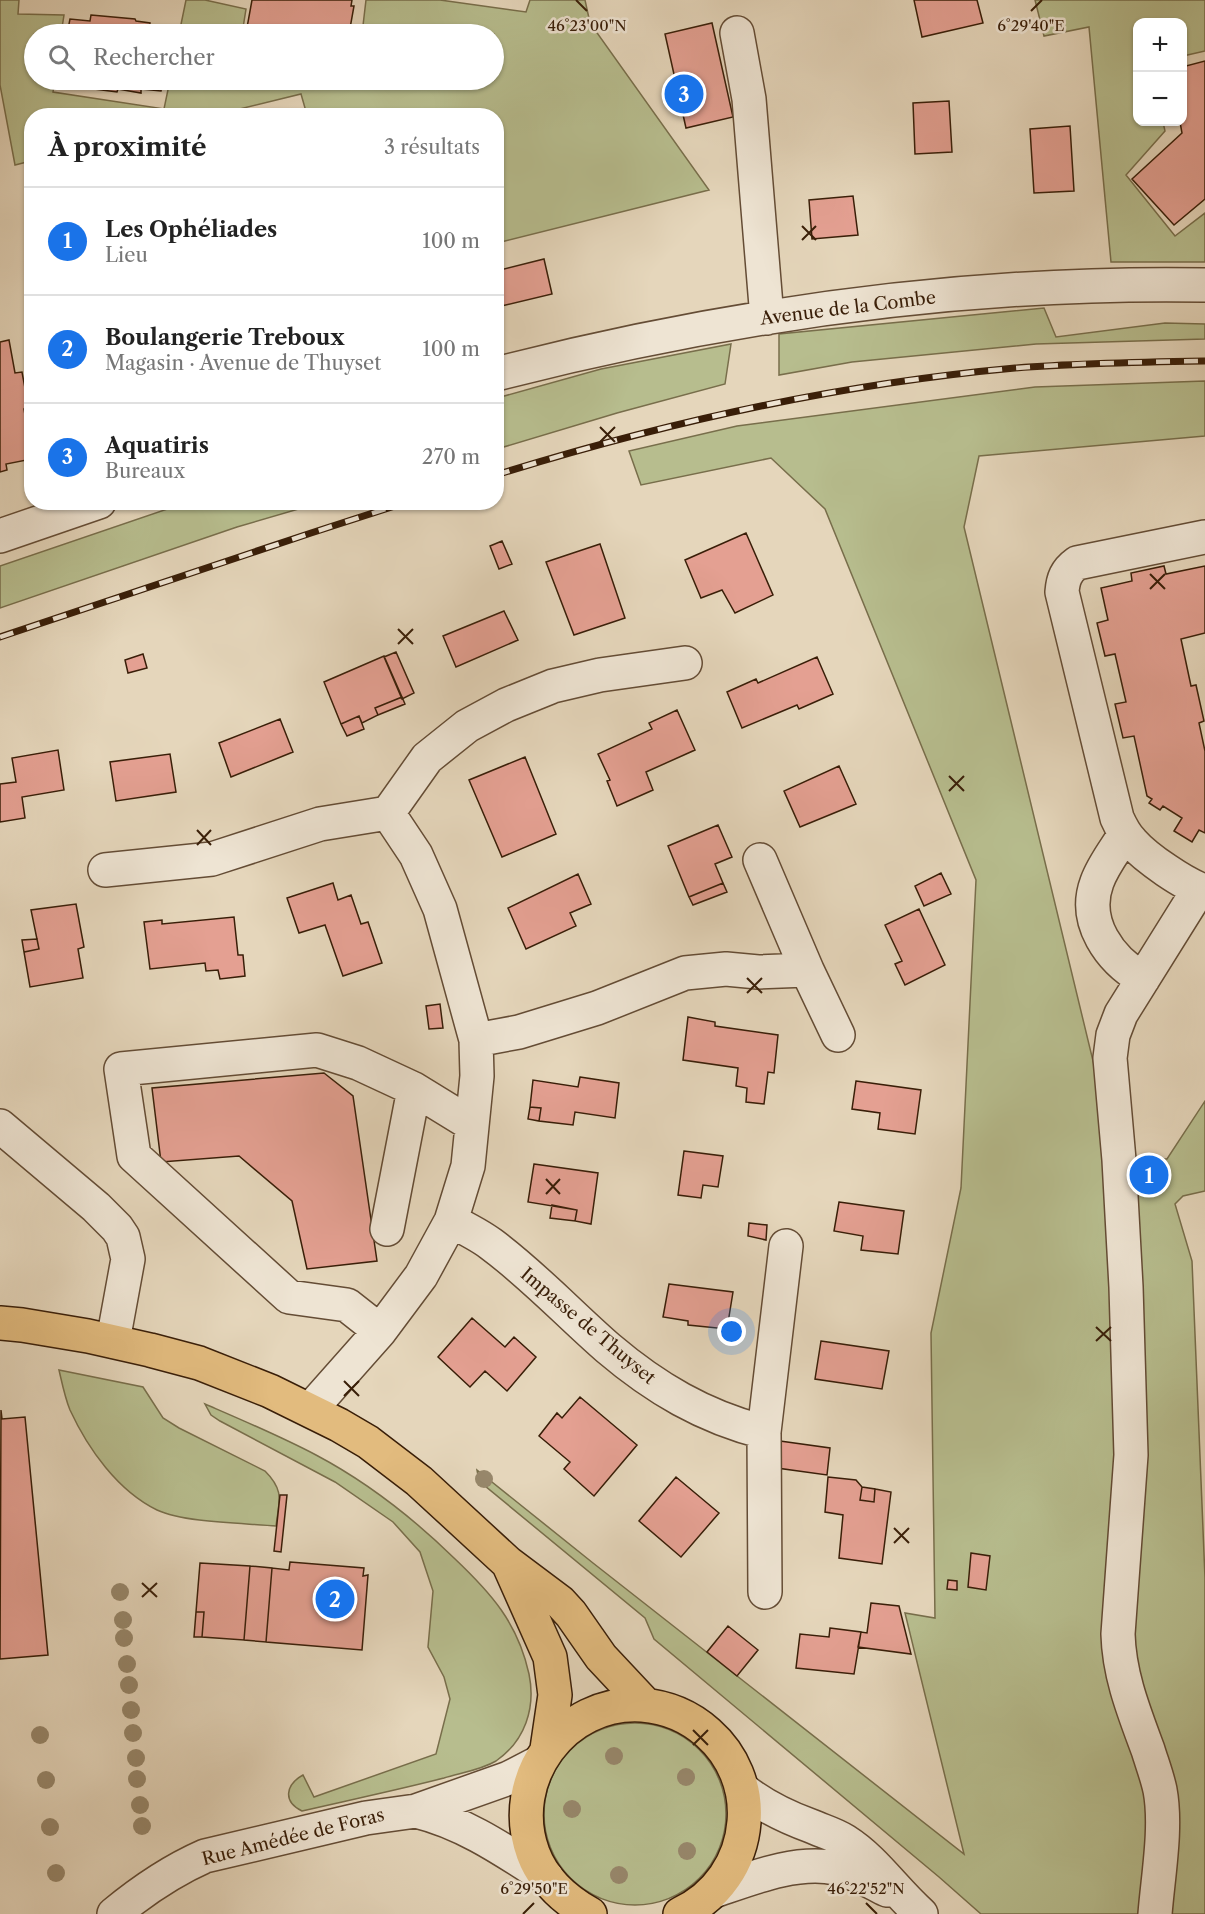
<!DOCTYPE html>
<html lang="fr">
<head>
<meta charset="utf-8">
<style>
  body { margin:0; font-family:"Libre Caslon Text",serif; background:#f6f6f6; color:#222 }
  .controls { position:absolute; right:18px; top:18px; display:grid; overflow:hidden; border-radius:12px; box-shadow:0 2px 4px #0004 }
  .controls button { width:54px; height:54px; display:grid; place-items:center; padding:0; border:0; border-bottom:2px solid #e0e0e0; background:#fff; color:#222; font:30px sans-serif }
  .you { position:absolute; left:732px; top:1332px; width:21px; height:21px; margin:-15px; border:4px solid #fff; border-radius:50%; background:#1a73e8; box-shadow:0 0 0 9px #1a73e833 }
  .badge { display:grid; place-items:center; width:39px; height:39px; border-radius:50%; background:#1a73e8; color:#fff; font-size:20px; font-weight:700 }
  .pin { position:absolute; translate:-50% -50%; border:3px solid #fff; box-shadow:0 2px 6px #0006 }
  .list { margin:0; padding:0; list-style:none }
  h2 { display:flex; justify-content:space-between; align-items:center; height:78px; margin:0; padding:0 24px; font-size:26px }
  h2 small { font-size:20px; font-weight:400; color:#767676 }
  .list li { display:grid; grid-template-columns:39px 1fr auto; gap:18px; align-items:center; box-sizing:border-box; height:108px; padding:0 24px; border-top:2px solid #e0e0e0 }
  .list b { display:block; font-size:22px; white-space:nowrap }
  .list p { margin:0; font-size:20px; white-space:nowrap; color:#767676 }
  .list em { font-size:20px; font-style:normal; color:#767676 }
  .icon { flex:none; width:33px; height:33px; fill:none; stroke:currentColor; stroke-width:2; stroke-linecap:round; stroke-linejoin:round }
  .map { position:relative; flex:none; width:1205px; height:1914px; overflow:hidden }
  .search { position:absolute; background:#fff; box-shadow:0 2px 4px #0004; left:24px; top:24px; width:480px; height:66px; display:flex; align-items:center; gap:15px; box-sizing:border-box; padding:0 21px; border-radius:33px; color:#767676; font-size:22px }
  .panel { position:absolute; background:#fff; box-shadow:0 2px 4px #0004; left:24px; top:108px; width:480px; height:402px; border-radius:24px }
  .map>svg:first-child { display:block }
  .green { fill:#b7bd8e; stroke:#786e4b; stroke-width:1.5 }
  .building { fill:#e4a092; stroke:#391e08; stroke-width:1.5 }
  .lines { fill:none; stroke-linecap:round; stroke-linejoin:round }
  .minor-casing { stroke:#644c35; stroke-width:36 }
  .major-casing { stroke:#391e08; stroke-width:36 }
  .minor { stroke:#eee4d3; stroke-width:33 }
  .major { stroke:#e2bb7e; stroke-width:33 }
  .rail-casing { stroke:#391e08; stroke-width:7 }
  .rail { stroke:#eee4d3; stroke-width:4.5; stroke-dasharray:14; stroke-linecap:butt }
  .tree { fill:#97876b }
  .ticks { fill:none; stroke:#391e08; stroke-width:2 }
  .labels { text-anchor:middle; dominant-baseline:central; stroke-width:5; stroke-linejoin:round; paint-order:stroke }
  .street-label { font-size:18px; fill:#391e08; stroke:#eee4d3 }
  .ticks-label { font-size:15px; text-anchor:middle; fill:#391e08; stroke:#eee4d3; stroke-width:5; stroke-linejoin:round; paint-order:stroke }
</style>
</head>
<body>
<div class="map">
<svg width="1205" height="1914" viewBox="0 0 1205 1914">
  <rect width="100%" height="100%" fill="#e5d6bb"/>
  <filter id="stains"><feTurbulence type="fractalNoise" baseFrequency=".00333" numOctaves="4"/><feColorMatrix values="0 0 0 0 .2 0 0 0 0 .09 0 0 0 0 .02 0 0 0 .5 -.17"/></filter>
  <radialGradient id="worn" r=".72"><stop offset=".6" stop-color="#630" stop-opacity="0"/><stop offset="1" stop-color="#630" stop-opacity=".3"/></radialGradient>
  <path class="green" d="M0,0H19L18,14L64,15L61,34H34V80H55L53,92L164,109L170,80H494V34H362L366,0H440L526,12L530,0H585L590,23L709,190L497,243L496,116L307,115L301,94L215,115L32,116L31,161L15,165L0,85Z
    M186,0H205L246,9L242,34H179Z
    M1035,0H1205V51L1183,56L1182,22H1138V122H1163L1165,131L1126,175L1175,236L1205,213V262H1111L1089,27L1044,36Z
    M1044,308L1056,337L1165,323L1205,324V339L1036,344L852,362L779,375V334Z
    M731,344L725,384L617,413L497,449V398L601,369Z
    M1205,381V436L979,456L964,527L1101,1094L1107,1159H1167L1205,1101V1191L1183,1196L1175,1204L1192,1261L1205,1578V1914H981L939,1877L654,1639L645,1618L479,1481L477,1470L593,1563L964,1854L905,1613L935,1618L931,1333L961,1188L976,880L825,509L771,458L641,485L629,451L737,426L1035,387Z
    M185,503H319L237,527L0,608V566Z
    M59,1370L143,1387L163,1418L179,1428L265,1471C285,1491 279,1501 276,1526C245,1523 185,1523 157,1510C118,1491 88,1449 70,1410C65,1398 62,1383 59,1370Z
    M205,1404C242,1420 280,1436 316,1455C367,1482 413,1518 454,1558C491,1593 518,1623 529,1674C536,1708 525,1741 496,1761C481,1770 460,1773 444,1778C397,1790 350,1800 302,1811C283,1802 285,1785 303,1775L314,1797L436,1754L450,1699L444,1677L428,1647L433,1591L420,1552L393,1522L335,1482L220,1421L211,1415Z
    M544 1814a91 91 0 1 1 182 0a91 91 0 1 1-182 0Z"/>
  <path class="building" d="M252,0H352L351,6H354L349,34L246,33Z
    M914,0H977L983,23L922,37Z
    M91,15L135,19L136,21L150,23L149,34H67L70,19L90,21Z
    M712,23L733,117L686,128L665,34Z
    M1205,61V199L1174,225L1132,179L1182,133L1180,122H1182V67Z
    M60,80H163L161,91L141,89V93L118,89L117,92L79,87L80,82Z
    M949,101L952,152L915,154L913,103Z
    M1070,126L1074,191L1034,193L1030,129Z
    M853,196L858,235L812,239L809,200Z
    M544,259L552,294L497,307L496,271Z
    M9,340L15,373L22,372L28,404L24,409L27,427H32V459L6,464L7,470L0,472V342Z
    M746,533L773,595L735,613L722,590L701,598L685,560Z
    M502,541L512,564L499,569L490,546Z
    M600,544L625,618L574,635L546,562Z
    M1164,566L1166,574L1205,566V633L1181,639L1191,686L1196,685L1204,721L1199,723L1205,751V833L1199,830L1192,842L1174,831L1182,818L1163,806L1160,810L1149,803L1152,799L1147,796L1134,736L1123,738L1115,704L1126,702L1115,654L1105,656L1097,623L1108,620L1101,588L1132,581L1131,573Z
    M504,611L518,640L456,667L443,636Z
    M396,652L414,693L402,699L384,657Z
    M143,654L147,668L128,673L125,660Z
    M384,656L402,697L375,708L378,715L362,723L359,716L341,724L324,682Z
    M817,657L833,694L799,709L797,705L742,728L727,692L756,679L758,683Z
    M402,697L405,704L378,715L375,708Z
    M677,710L695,750L646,772L653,790L617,806L607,781L610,780L598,754L652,729L649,723Z
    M359,716L364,729L347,736L341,724Z
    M280,719L293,752L231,777L219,743Z
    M58,750L64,790L22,797L25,818L0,822V784L16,782L12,758Z
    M170,754L176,792L116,801L110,762Z
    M525,757L556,834L502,857L469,780Z
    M839,766L856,804L800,827L784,791Z
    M718,825L732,857L715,864L723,883L689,897L668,846Z
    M941,873L951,894L924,906L915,886Z
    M578,874L591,904L570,913L576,926L526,949L508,908Z
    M333,883L338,900L351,895L361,924L368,922L382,963L343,976L325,925L299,933L287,898Z
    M723,883L727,892L693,905L689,897Z
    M76,904L84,947L78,949L83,978L30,987L24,952L39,949L31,910Z
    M919,909L945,965L905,985L895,964L902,961L885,925Z
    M234,917L238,955H243L245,976L220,979L218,970L206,971L205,963L150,969L144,922L162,920V924Z
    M37,939L39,949L24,952L22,940Z
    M440,1004L443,1028L429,1029L426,1006Z
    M688,1017L715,1022V1026L778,1035L774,1073L768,1072L764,1104L746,1102L747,1088L736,1086L738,1068L683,1060Z
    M324,1073L353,1096L377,1261L307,1269L292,1201L239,1156L161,1162L152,1088Z
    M580,1077L619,1083L615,1118L575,1112L573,1125L539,1121L541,1108L530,1107L533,1080L578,1087Z
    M856,1081L921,1090L915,1134L878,1129L880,1113L852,1109Z
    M530,1107L541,1108L539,1121L528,1119Z
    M684,1151L723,1156L718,1187L703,1185L701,1198L678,1195Z
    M534,1164L598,1173L591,1224L575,1221L577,1210L528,1202Z
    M1154,1168V1181H1143V1169Z
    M839,1202L904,1211L898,1254L861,1250L863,1236L834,1231Z
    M552,1205L577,1210L575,1221L550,1218Z
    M749,1223L767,1225L766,1240L748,1236Z
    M669,1284L733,1292L727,1329L688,1325V1321L663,1317Z
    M472,1318L505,1347L514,1337L536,1357L507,1391L485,1371L470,1387L438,1357Z
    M821,1341L889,1351L882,1389L815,1379Z
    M580,1397L637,1445L594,1496L564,1469L570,1462L539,1436L557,1413L562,1418Z
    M1,1410L2,1419L25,1417L48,1655L0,1659Z
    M780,1441L830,1448L827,1475L777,1468Z
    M676,1477L719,1513L681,1557L639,1521Z
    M828,1477L856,1480L862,1487L860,1500L874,1502L875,1489L891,1492L882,1564L839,1558L843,1515L825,1512Z
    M862,1487L875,1489L874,1502L860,1500Z
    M280,1495H287L281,1552L274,1551Z
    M971,1553L990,1556L986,1590L968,1587Z
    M290,1562L364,1568L363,1576L368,1575L362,1650L266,1642L272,1568L289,1570Z
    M200,1563L250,1566L244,1640L202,1637L204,1612H196Z
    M250,1566L272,1568L266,1642L244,1640Z
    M948,1580L957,1581V1590L947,1589Z
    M871,1603L899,1606L911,1654L858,1647L861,1632L867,1633Z
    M196,1612H204L202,1637H194Z
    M728,1626L758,1650L737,1676L707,1652Z
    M830,1628L861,1632L854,1674L796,1668L800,1634L829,1637Z"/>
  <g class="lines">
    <defs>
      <path id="minor" d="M737,33L749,99L767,318
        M496,374C726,315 968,281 1205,285
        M0,536L99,502
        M1205,537L1077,563C1066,571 1063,579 1062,592L1117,818C1121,827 1125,835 1132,842C1146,858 1185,885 1205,891
        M1125,834C1116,849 1103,865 1097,882C1082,922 1110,960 1143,979
        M105,870L212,859L320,824L388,813L427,758L467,726L506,705L553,686L600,675L685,663
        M807,970L838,1035
        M476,1040L519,1032L597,1008L685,973L726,969L758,972L807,970L760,860
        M0,1126L96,1207L117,1228L123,1237L128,1259L113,1341
        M451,1221C465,1228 479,1235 491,1244C533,1275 569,1314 608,1348C655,1388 704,1417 764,1432L786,1246
        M387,1229L414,1089
        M380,1331L347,1305L289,1297L134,1156L121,1069L317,1050L358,1063L414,1089L471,1124
        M310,1410L380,1331L421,1276L451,1221L468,1166L477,1076L476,1040L440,909L416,855L388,813
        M764,1432L765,1592
        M742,1789C762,1805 786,1817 811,1826C822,1831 834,1834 845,1841C875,1860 894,1890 921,1914
        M416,1811C465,1823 505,1851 547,1878
        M714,1891C752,1878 796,1860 836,1868C855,1872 871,1882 887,1890
        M114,1914C143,1890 171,1871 205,1856L366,1818L416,1811L509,1778L538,1763
        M1155,1914C1158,1876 1167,1827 1160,1790C1157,1776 1152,1763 1148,1750C1134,1712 1119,1675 1118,1634L1131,1455L1126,1287L1119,1160L1110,1058L1113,1035L1121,1014L1199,889"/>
      <path id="major" d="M0,1323L22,1325L88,1336L150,1350L199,1363L270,1391L339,1425L368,1442L419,1481L508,1563L560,1602L571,1614L601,1657L646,1705
        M509,1565L550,1657L555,1695L547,1749
        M590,1914C565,1900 543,1880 533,1853C506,1779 564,1700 642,1705C667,1707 689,1716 708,1733C733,1755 747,1788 744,1822C741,1862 717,1897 680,1914"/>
    </defs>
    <use href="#minor" class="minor-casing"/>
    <use href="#major" class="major-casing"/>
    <use href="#minor" class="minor"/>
    <use href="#major" class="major"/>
    <defs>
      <path id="rail" d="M496,475C666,422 838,384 1015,368C1078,363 1142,362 1205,361
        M0,637L311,533L407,502"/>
    </defs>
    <use href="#rail" class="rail-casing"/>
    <use href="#rail" class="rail"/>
  </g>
  <g class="tree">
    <circle cx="484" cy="1479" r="9"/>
    <circle cx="120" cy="1592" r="9"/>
    <circle cx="123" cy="1620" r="9"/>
    <circle cx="124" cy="1638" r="9"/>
    <circle cx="127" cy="1664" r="9"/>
    <circle cx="129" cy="1685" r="9"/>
    <circle cx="131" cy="1710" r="9"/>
    <circle cx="133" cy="1733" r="9"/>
    <circle cx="40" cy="1735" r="9"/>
    <circle cx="614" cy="1756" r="9"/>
    <circle cx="136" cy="1758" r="9"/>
    <circle cx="686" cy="1777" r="9"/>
    <circle cx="137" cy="1779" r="9"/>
    <circle cx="46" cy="1780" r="9"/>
    <circle cx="140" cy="1805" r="9"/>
    <circle cx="572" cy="1809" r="9"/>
    <circle cx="142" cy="1826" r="9"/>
    <circle cx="50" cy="1827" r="9"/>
    <circle cx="687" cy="1851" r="9"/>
    <circle cx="56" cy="1873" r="9"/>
    <circle cx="619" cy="1875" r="9"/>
  </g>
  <path class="ticks" d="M576,0L587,11M1031,11L1042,0M802,226L816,240M802,240L816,226M600,427L615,442M600,442L615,427M1150,574L1165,589M1150,589L1165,574M398,629L413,644M398,644L413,629M949,776L964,791M949,791L964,776M197,830L211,845M197,845L211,830M747,978L762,993M747,993L762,978M546,1179L560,1194M546,1194L560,1179M1096,1327L1111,1341M1096,1341L1111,1327M344,1381L359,1396M344,1396L359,1381M894,1528L909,1543M894,1543L909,1528M142,1583L157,1597M142,1597L157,1583M693,1730L708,1745M693,1745L708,1730M866,1903L877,1914M523,1914L534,1903"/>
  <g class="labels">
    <g class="street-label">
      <text transform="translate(848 308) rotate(-7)">Avenue de la Combe</text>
      <text transform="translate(588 1326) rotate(40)">Impasse de Thuyset</text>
      <text transform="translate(293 1837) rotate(-14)">Rue Amédée de Foras</text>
    </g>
  </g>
  <g class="ticks-label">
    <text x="587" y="31">46°23'00"N</text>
    <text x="1031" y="31">6°29'40"E</text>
    <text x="534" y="1894">6°29'50"E</text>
    <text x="866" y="1894">46°22'52"N</text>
  </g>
  <rect width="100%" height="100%" filter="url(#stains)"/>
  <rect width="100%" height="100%" fill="url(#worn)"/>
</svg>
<div class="controls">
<button>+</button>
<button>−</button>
</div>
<div class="you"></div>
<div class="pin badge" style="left:1149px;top:1175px">1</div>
<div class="pin badge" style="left:335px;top:1599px">2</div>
<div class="pin badge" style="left:684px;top:94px">3</div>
<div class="search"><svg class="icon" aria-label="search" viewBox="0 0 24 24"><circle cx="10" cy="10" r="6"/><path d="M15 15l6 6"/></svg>Rechercher</div>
<section class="panel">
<h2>À proximité<small>3 résultats</small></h2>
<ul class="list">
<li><span class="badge">1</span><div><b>Les Ophéliades</b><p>Lieu</p></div><em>100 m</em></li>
<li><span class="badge">2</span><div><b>Boulangerie Treboux</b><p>Magasin · Avenue de Thuyset</p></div><em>100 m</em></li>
<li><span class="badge">3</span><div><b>Aquatiris</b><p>Bureaux</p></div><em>270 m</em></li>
</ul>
</section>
</div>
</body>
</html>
